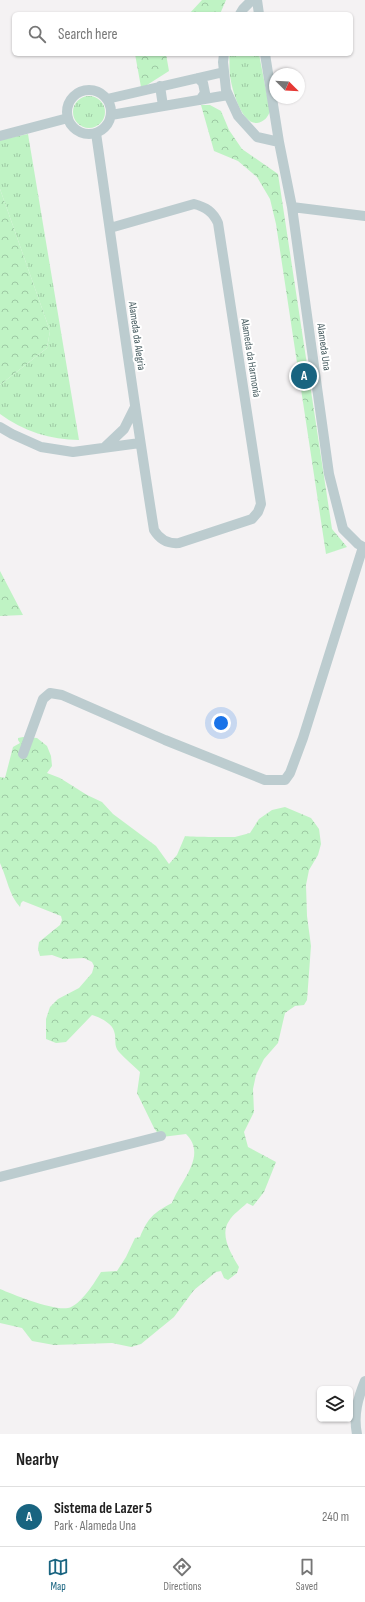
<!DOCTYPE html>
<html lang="en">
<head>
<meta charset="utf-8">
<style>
  body { margin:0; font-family:"Sofia Sans Condensed",sans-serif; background:#f2f2f2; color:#222 }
  .controls { position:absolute; right:12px; bottom:12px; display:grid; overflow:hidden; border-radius:6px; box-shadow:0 1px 3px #0004 }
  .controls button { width:36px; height:36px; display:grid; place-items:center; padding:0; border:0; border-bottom:1px solid #e0e0e0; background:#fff; color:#222; font:20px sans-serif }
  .compass { position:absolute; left:269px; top:68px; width:36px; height:36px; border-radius:50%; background:#fff; box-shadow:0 1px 3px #0004; rotate:114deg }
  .you { position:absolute; left:221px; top:723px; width:14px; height:14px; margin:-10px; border:3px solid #fff; border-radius:50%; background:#1a73e8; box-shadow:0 0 0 6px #1a73e833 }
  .badge { display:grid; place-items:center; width:26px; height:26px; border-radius:50%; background:#196480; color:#fff; font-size:13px; font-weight:700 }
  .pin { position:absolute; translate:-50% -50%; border:2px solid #fff; box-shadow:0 1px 4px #0006 }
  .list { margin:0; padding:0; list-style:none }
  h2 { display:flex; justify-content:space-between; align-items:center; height:52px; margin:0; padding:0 16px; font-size:17px }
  h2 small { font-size:13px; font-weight:400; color:#767676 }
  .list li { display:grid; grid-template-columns:26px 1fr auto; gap:12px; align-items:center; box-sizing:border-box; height:60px; padding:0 16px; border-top:1px solid #e0e0e0 }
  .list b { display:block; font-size:15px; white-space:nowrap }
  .list p { margin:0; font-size:13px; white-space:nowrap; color:#767676 }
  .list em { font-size:13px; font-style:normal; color:#767676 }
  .icon { flex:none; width:22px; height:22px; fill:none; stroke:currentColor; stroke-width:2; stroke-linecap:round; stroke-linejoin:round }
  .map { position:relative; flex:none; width:365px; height:1434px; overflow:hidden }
  .search { position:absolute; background:#fff; box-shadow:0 1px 3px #0004; left:12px; right:12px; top:12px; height:44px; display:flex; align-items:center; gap:10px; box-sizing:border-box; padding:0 14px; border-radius:6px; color:#767676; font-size:15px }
  .sheet { height:112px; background:#fff }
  nav { display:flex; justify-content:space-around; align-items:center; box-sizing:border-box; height:56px; border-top:1px solid #e0e0e0; background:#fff; font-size:11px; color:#767676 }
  nav a { display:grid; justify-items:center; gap:2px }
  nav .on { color:#196480 }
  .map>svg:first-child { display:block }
  .grass { fill:url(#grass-tufts) }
  .forest { fill:url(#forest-crowns) }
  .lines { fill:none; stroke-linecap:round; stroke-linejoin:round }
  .minor { stroke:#bccccf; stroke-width:10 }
  .labels { text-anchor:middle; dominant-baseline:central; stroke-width:4; stroke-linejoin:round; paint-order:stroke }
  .street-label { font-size:11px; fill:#485d61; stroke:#fff }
</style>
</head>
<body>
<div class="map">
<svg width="365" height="1434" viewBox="0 0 365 1434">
  <defs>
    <pattern id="grass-tufts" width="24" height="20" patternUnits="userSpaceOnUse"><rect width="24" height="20" fill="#bff3c4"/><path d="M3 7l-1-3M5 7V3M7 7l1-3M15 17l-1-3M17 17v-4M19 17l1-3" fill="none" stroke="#9dc8a3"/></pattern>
    <pattern id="forest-crowns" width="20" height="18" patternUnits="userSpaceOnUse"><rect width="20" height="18" fill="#bff3c4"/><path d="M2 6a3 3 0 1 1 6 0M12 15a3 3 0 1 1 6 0" fill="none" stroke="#9dc8a3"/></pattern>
  </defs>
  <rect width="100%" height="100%" fill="#f4f2f3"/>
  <path class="grass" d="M229,54H259L270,111C268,117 264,122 257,123C241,124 232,89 230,76C229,69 230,61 229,54Z
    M73 112a16 16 0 1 1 32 0a16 16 0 1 1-32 0Z
    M28,134L79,440C51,440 23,431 0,414V385L47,348L50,331L0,189V140Z"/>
  <path class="forest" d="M202,0H226L220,14H189Z
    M135,54H166L169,71L147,85L141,87Z
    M201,105H210L221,111L229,130L242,149L278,174L332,529L347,547L326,554L276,224L270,199L257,177L238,161L214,151Z
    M0,189L50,331L47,348L0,385Z
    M0,571L23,615L0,616Z
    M23,737L37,738L47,746L51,756L52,766L47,773L60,778L87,795L102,802L113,814L156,846L169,864L177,855L185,836C188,837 228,837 235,837C240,836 245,834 250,833L259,819L272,810L285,807L311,818L319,829L321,844L318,855L309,870L306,885L307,916L311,946L307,1000L304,1005L295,1006L285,1013L278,1043L264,1059L256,1075L253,1089L254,1112L244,1132L248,1147L276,1162L264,1192L253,1206L247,1203C241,1209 233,1214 229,1221C219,1235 232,1255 239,1267L237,1273L228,1280L224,1278L221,1271L216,1272L194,1290L174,1317L141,1344L131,1347L112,1343L54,1345L32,1341L22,1328L0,1323V1289C14,1295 54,1311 68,1308C80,1306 95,1282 101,1272L117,1271L126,1257L135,1238L140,1237C148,1218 153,1213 172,1203C180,1181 208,1156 186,1134L162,1137L159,1135L154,1128L137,1093L140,1072C133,1065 125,1059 119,1052C113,1045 117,1039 114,1031C112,1023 99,1017 92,1015L66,1042L56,1043L46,1039V1019L50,1007L58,999L79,988L92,973L94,966L92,962L84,958L63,959L52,955L40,956L38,949L39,942L60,925L62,920L61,916L23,901L21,903L20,907C9,895 7,878 0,863V777L5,778L13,747L20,743L18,740V738Z"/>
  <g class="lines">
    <path class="minor" d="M257,0L259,14
      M240,14L243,9L252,0
      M224,54L223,62L226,90L238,116L257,137L279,142
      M265,54L279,142L292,207L329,474L343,529L358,544L365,548
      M198,78L203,83L205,93L200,100
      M160,86L163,106
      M67 112a22 22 0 1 1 44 0a22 22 0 1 1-44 0Z
      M107,99L224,72
      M111,115L228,95
      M96,133C115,265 133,398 154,530C160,540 168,544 179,543L252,519L258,512L261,504L218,223C213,212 206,207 194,204L110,228
      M0,136L68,118
      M292,207L365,216
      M0,427L12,434L41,447L73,452L140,443
      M105,447L124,429L135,407
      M23,754L43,699L50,693L62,695L165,740L265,780H285L290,773L303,738L363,547
      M0,1177L161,1136
      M357,1434C353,1415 358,1398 365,1381"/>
  </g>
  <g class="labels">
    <g class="street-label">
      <text transform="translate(137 336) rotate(82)">Alameda da Alegria</text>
      <text transform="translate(324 347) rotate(82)">Alameda Una</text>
      <text transform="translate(251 358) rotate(81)">Alameda da Harmonia</text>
    </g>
  </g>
</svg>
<div class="controls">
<button><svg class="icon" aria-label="layers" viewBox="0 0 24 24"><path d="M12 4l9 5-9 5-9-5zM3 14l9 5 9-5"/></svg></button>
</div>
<svg class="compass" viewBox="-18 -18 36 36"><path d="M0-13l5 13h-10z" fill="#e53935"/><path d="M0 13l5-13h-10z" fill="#767676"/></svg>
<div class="you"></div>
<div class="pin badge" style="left:304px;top:376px">A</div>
<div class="search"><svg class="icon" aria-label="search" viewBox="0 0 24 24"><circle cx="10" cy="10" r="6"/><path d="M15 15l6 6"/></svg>Search here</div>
</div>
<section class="sheet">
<h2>Nearby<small></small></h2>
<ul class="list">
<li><span class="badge">A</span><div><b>Sistema de Lazer 5</b><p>Park · Alameda Una</p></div><em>240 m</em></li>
</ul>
</section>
<nav>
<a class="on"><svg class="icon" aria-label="map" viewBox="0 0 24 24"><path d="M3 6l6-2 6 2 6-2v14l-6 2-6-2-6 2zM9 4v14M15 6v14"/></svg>Map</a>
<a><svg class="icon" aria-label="directions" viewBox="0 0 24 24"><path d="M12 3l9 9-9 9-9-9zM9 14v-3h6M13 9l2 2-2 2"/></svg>Directions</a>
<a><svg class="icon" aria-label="saved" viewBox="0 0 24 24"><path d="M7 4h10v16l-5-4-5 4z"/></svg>Saved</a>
</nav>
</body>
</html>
